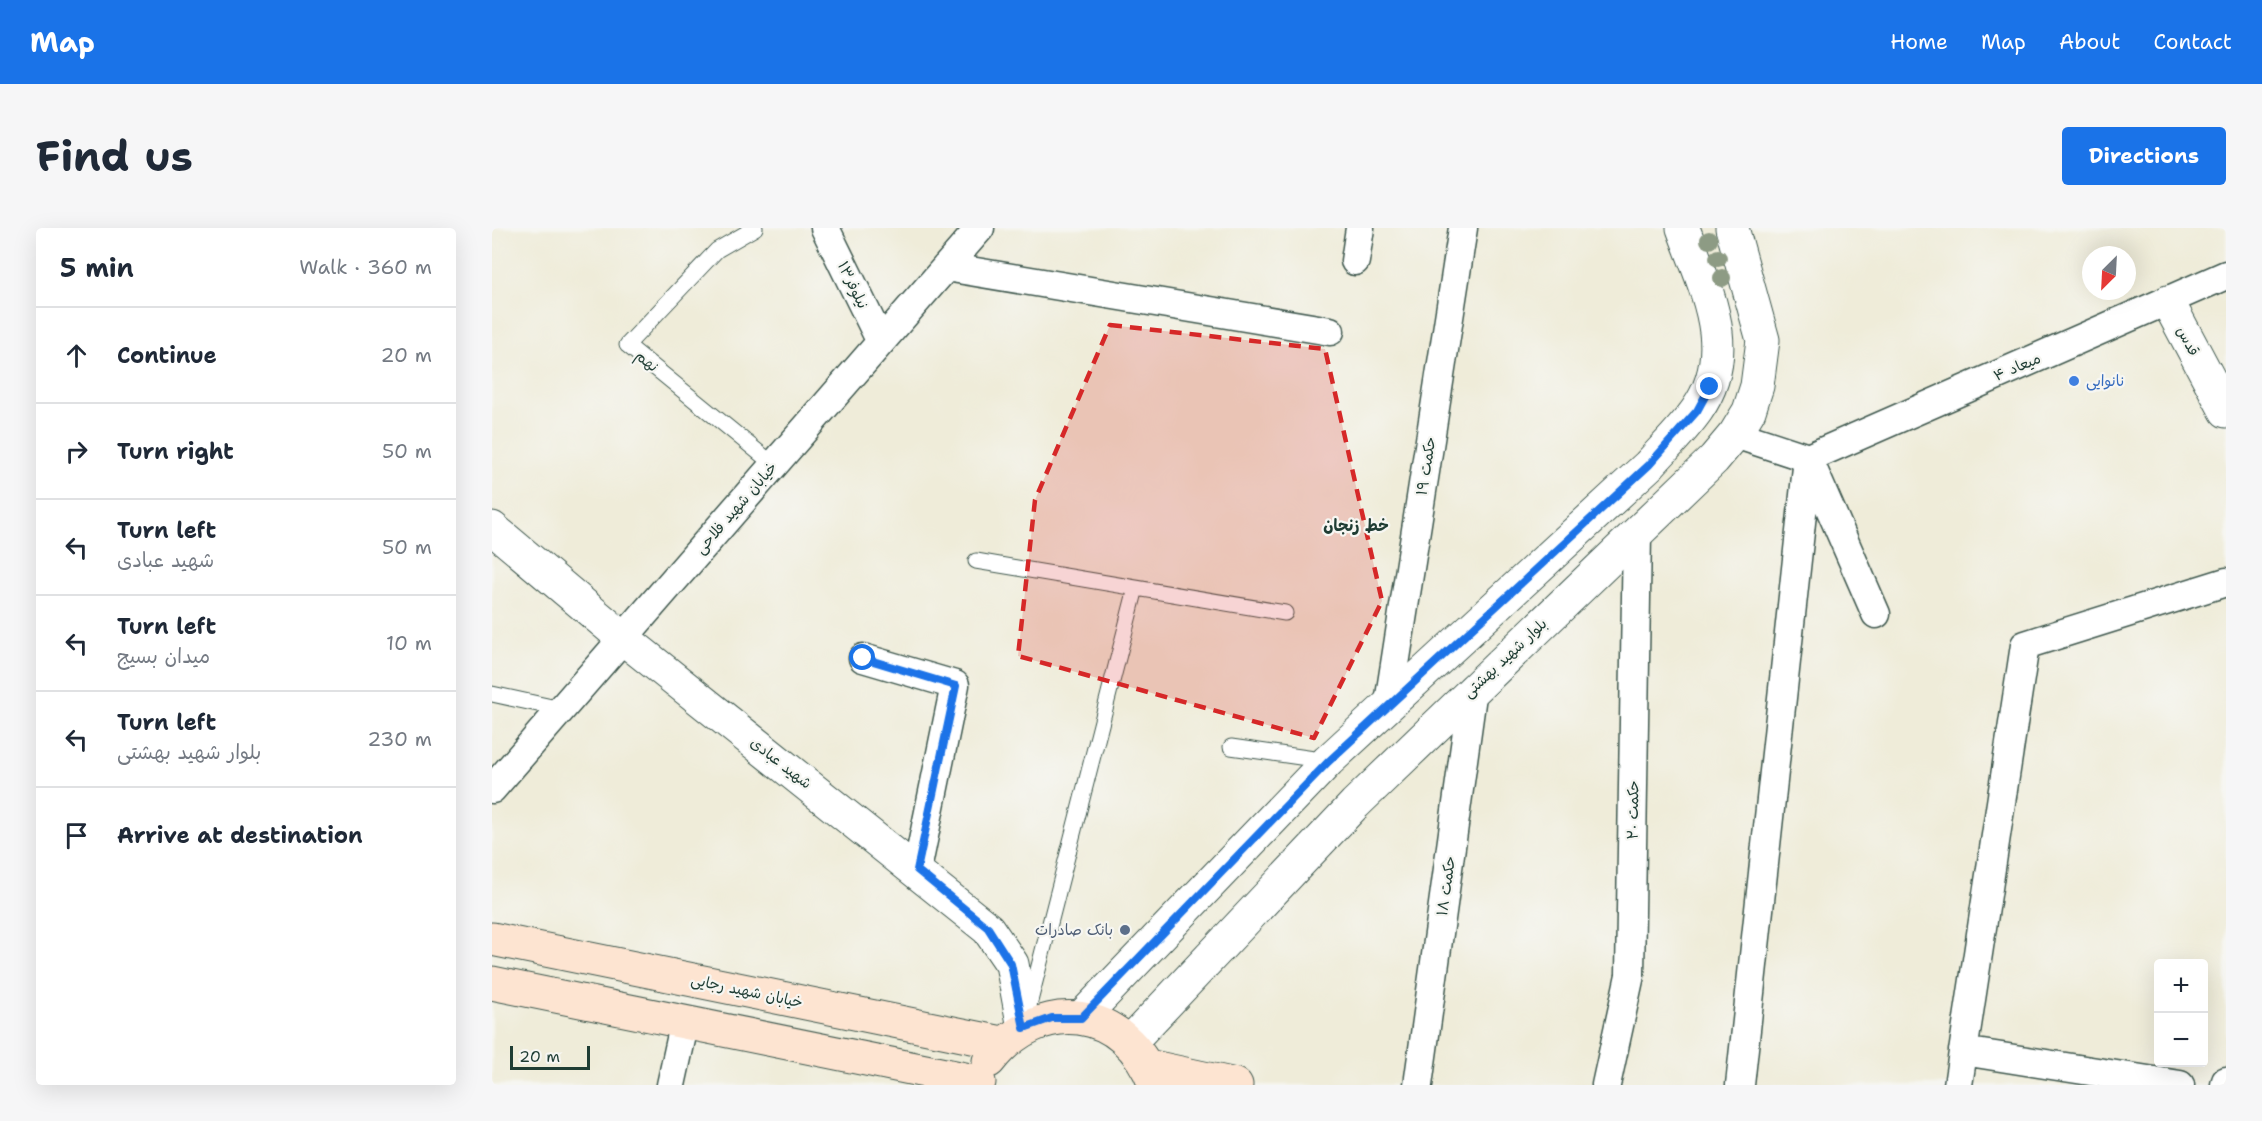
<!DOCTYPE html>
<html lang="en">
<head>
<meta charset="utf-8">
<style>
  body { margin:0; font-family:"Shantell Sans","Playpen Sans Arabic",sans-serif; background:#f6f6f7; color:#1f2937 }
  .controls { position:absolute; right:18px; bottom:18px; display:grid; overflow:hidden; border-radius:6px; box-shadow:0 6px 24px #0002 }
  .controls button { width:54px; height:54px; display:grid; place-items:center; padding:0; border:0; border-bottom:2px solid #e0e1e3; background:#fff; color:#1f2937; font:30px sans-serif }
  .compass { position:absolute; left:1590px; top:18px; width:54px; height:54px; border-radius:50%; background:#fff; box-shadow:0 6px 24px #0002; rotate:204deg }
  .scale { position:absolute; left:18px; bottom:15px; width:80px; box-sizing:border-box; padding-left:6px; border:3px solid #1f3d34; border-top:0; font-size:16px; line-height:21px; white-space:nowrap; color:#1f3d34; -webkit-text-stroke:4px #f6f6f2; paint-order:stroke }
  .stop { position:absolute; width:18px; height:18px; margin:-14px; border:4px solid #1a73e8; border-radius:50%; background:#fff }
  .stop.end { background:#1a73e8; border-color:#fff; box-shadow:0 2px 6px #0008 }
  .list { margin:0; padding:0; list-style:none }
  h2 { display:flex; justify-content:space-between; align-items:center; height:78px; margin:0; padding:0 24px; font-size:26px }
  h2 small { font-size:20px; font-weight:400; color:#747a83 }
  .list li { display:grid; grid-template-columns:39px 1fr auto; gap:18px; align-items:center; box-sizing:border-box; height:96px; padding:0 24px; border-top:2px solid #e0e1e3 }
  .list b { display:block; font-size:22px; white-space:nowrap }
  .list p { margin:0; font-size:20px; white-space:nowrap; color:#747a83 }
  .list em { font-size:20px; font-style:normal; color:#747a83 }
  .icon { flex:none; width:33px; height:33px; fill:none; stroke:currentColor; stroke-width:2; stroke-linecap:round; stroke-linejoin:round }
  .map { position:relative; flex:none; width:1734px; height:857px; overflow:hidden; border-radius:6px }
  header { display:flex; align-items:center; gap:36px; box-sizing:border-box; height:84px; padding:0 30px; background:#1a73e8; color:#fff }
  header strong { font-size:28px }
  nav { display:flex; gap:33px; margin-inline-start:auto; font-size:21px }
  .intro { display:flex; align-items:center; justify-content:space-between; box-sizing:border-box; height:144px; padding:0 36px }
  h1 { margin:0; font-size:42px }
  .button { padding:15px 27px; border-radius:6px; background:#1a73e8; color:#fff; font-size:21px; font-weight:700 }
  main { display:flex; gap:36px; padding:0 36px }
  aside { flex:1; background:#fff; border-radius:6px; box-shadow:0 6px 24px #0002 }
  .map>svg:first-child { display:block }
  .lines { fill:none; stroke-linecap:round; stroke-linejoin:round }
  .service-casing { stroke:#3e574d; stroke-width:17 }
  .minor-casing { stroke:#3e574d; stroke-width:31 }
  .tertiary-casing { stroke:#3e574d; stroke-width:35 }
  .secondary-casing { stroke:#3e574d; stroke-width:35 }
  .service { stroke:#fff; stroke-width:15 }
  .minor { stroke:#fff; stroke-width:28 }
  .tertiary { stroke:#fff; stroke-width:33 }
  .secondary { stroke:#fde4d1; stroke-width:33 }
  .tree { fill:#8d9b84 }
  .route { stroke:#1a73e8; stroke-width:8 }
  .marked { fill:#d62828; fill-opacity:0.2; stroke:#d62828; stroke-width:4.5; stroke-dasharray:12 8; stroke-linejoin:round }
  .shop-dot { fill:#3f7fe0; stroke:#f6f6f2; stroke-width:2 }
  .service-dot { fill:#5c6f8a; stroke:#f6f6f2; stroke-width:2 }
  .labels { text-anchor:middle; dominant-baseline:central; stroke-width:4.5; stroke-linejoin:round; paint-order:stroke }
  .street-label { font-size:15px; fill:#1f3d34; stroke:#f6f6f2 }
  .shop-label { font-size:15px; fill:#366cbe; stroke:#f6f6f2; text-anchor:start }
  .service-label { font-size:15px; fill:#4e5e75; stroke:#f6f6f2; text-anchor:end }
  .neighbourhood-label { font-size:16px; font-weight:bold; fill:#1f3d34; stroke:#f6f6f2 }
</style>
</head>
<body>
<header>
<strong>Map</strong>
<nav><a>Home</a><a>Map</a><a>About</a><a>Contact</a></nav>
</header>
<div class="intro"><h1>Find us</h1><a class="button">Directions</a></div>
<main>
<aside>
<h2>5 min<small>Walk · 360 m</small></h2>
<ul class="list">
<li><svg class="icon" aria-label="ahead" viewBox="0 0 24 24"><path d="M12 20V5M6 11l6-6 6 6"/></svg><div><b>Continue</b></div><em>20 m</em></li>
<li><svg class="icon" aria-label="right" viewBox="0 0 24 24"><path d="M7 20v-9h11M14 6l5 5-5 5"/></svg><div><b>Turn right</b></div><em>50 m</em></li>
<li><svg class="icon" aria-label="left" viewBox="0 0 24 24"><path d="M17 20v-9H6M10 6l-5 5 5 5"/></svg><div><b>Turn left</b><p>شهید عبادی</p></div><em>50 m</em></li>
<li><svg class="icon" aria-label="left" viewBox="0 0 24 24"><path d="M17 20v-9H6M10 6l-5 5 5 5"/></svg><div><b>Turn left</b><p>میدان بسیج</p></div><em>10 m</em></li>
<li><svg class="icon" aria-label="left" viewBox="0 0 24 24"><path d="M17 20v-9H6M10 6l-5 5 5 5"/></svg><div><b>Turn left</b><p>بلوار شهید بهشتی</p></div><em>230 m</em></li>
<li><svg class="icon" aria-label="arrive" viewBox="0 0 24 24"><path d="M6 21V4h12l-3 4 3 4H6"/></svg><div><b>Arrive at destination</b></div></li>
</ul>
</aside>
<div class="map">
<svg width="1734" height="857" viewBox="0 0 1734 857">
  <rect width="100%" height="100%" fill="#f6f6f2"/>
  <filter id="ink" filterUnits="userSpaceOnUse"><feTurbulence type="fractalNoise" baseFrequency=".0167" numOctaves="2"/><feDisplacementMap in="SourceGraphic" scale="12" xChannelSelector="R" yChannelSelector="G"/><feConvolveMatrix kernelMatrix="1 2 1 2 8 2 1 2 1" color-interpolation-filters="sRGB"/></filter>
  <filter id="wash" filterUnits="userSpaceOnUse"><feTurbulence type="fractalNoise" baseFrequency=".008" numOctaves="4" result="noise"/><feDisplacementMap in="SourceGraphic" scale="24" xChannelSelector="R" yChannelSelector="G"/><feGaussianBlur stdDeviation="1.35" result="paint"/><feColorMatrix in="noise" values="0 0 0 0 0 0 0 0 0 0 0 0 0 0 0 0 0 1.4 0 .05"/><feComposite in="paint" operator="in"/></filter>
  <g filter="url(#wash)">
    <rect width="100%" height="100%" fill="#efecd9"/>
  </g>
  <g filter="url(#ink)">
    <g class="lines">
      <defs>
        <path id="service" d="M263,0L225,22L135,117L282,237
          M484,333L793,385
          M0,466L69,481
          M739,519L836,533
          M536,781L644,360"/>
        <path id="minor" d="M333,0L389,114
          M863,33L868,0
          M454,39L838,103
          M1243,206L1316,230L1248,857
          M1384,386L1316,230L1734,47
          M371,430L463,457L425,642
          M897,475L971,0
          M0,561L488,0
          M1471,823L1688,857
          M179,857L193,793
          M926,857L981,460
          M1114,857L1138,747L1145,305
          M1466,857L1533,417L1734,354
          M1733,857L1734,853"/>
        <path id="tertiary" d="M1676,74L1734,183
          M0,300L131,410L496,701L520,736L532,800
          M589,790L836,533L1157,237C1173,219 1191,202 1205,182C1247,122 1213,61 1191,0
          M638,814L863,576L1222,231L1243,206L1257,183L1265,158L1271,112L1240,0"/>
        <path id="secondary" d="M0,711L510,815
          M0,755L487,854
          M497,833C548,767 633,777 663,857
          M656,838L744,857"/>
      </defs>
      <use href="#service" class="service-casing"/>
      <use href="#minor" class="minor-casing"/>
      <use href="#tertiary" class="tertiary-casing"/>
      <use href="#secondary" class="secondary-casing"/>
      <use href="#service" class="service"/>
      <use href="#minor" class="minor"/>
      <use href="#tertiary" class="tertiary"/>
      <use href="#secondary" class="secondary"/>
    </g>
    <g class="tree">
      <circle cx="1217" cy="12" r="9"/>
      <circle cx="1226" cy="30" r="9"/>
      <circle cx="1230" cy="50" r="9"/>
    </g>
  </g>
  <g class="lines" filter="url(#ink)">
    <path class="route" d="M371,430L464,458L425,642L496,700L519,736L532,800L560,790H589L836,534L1157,237L1205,183L1218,159"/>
  </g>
  <path class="marked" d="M618,97L833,121L890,373L822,510L526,428L543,272Z"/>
  <circle class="shop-dot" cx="1582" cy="153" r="6"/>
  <circle class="service-dot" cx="633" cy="702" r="6"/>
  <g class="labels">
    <g class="street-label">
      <text transform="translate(361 57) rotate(64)">نیلوفر۱۳</text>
      <text transform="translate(1696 113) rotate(62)">قدس</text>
      <text transform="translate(155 133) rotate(39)">نهم</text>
      <text transform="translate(1525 139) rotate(-23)">میعاد ۴</text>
      <text transform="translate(934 238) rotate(-81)">حکمت ۱۹</text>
      <text transform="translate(244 280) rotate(-49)">خیابان شهید فلاحی</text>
      <text transform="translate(1013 430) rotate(-43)">بلوار شهید بهشتی</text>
      <text transform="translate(289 535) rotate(38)">شهید عبادی</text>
      <text transform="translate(1141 582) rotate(-89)">حکمت ۲۰</text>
      <text transform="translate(954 658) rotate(-82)">حکمت ۱۸</text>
      <text transform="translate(255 763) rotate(12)">خیابان شهید رجایی</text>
    </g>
    <g class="shop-label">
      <text x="1594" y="153">نانوایی</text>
    </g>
    <g class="service-label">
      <text x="621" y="702">بانک صادرات</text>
    </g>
    <g class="neighbourhood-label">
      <text x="864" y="297">خط زنجان</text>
    </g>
  </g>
</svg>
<div class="controls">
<button>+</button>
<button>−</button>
</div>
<svg class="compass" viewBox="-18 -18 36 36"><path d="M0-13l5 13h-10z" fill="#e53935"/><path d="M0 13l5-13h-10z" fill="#747a83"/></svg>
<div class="scale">20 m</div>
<div class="stop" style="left:371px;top:430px"></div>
<div class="stop end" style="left:1218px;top:159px"></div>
</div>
</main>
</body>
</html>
